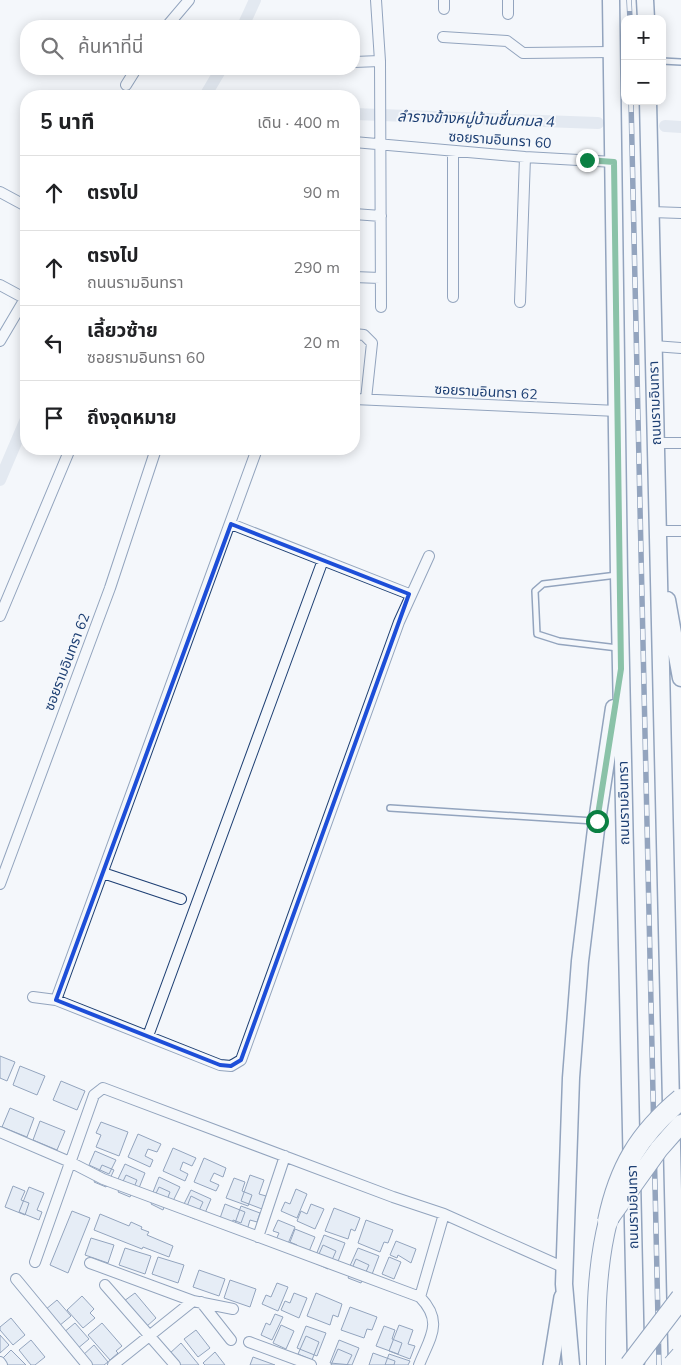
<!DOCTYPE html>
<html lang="th">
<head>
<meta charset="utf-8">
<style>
  body { margin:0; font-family:"Nunito Sans","Noto Sans Thai",sans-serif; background:#f2f2f2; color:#202124 }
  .controls { position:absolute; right:15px; top:15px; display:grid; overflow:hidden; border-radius:10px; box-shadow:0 2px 12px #0003 }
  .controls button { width:45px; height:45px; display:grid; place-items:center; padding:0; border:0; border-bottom:1px solid #e0e0e0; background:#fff; color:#202124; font:25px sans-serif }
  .stop { position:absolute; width:15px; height:15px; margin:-11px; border:4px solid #0b8043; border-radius:50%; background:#fff }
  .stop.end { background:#0b8043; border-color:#fff; box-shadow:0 1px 5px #0008 }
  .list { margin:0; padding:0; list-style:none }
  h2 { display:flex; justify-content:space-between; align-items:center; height:65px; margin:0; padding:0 20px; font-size:21px }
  h2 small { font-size:16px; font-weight:400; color:#757577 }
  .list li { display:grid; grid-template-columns:32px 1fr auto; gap:15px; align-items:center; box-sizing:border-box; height:75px; padding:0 20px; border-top:1px solid #e0e0e0 }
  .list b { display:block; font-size:19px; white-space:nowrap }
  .list p { margin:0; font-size:16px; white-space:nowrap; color:#757577 }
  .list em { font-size:16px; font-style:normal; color:#757577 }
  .icon { flex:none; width:28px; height:28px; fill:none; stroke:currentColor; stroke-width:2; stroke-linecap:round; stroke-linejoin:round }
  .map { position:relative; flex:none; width:681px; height:1365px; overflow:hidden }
  .search { position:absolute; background:#fff; box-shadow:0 2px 12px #0003; left:20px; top:20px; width:340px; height:55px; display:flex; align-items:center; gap:12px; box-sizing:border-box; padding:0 18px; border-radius:20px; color:#757577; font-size:19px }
  .panel { position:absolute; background:#fff; box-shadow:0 2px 12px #0003; left:20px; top:90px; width:340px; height:365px; border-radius:20px }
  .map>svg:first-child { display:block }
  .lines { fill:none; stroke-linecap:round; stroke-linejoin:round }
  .canal { stroke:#cfd7e4; stroke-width:12 }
  .building { fill:#d5e0f0; stroke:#1d3f73 }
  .service-casing { stroke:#1d3f73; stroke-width:8 }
  .minor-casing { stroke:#1d3f73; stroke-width:12 }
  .secondary-casing { stroke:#1d3f73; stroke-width:18 }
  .primary-casing { stroke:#1d3f73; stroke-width:19 }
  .trunk-casing { stroke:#1d3f73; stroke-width:20 }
  .service { stroke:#f4f7fb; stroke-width:5 }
  .minor { stroke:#f4f7fb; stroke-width:10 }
  .secondary { stroke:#f4f7fb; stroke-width:15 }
  .primary { stroke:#f4f7fb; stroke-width:16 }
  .trunk { stroke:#f4f7fb; stroke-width:18 }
  .rail-casing { stroke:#1d3f73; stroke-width:5.5 }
  .rail { stroke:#f4f7fb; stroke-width:4; stroke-dasharray:11; stroke-linecap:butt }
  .trunk-bridge-casing { stroke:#1d3f73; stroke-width:20; stroke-linecap:butt }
  .motorway-bridge-casing { stroke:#1d3f73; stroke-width:22; stroke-linecap:butt }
  .trunk-bridge { stroke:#f4f7fb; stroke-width:18 }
  .motorway-bridge { stroke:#f4f7fb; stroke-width:20 }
  .route { stroke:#0b8043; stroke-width:6 }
  .marked { fill:none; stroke:#1d4ed8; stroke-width:4; stroke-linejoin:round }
  .labels { text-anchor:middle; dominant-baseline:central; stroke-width:4; stroke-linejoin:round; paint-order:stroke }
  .street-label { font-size:14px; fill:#1d3f73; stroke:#f4f7fb }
  .water-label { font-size:15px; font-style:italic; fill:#1d3f73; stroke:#f4f7fb }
</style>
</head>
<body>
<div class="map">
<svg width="681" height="1365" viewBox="0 0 681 1365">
  <rect width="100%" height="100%" fill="#f4f7fb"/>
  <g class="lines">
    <path class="canal" d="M243,26L255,0
      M205,96L221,69
      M354,114L598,123
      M665,126L681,127
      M0,480L26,419"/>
  </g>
  <path class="building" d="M0,1056L15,1062L7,1081L0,1078Z
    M20,1066L45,1076L37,1095L13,1085Z
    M61,1081L85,1091L77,1110L53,1100Z
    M10,1108L34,1118L27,1137L2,1127Z
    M40,1121L65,1131L57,1150L33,1140Z
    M101,1122L128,1132L119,1156L96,1147L101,1135L96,1133Z
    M138,1134L161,1144L157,1152L148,1149L145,1156L153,1160L150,1167L128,1157Z
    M173,1148L196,1158L192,1166L183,1162L180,1170L188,1174L185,1181L163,1171Z
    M95,1151L116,1160L109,1174L89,1165Z
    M204,1158L226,1168L223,1177L214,1173L210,1181L219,1185L216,1191L194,1182Z
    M125,1164L145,1173L139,1188L118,1179Z
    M102,1165L114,1170L106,1187L94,1182Z
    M126,1175L137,1180L130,1197L118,1192Z
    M250,1175L264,1180L259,1194L266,1196L262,1209L241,1201Z
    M159,1177L180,1187L173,1201L153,1192Z
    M234,1178L245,1182L242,1191L252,1195L248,1206L226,1198Z
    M13,1186L25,1191L21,1200L29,1203L25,1215L5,1207Z
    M29,1187L44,1193L37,1210L42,1212L39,1220L19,1212Z
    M159,1187L170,1192L163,1210L151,1204Z
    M296,1189L307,1194L297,1218L281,1211L285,1202L290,1204Z
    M191,1190L211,1199L205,1213L184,1204Z
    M191,1196L203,1202L195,1219L184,1214Z
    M225,1204L245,1212L241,1223L233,1220L231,1226L219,1221Z
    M311,1204L324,1209L315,1229L297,1221L301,1211L307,1214Z
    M241,1206L260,1213L257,1222L250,1220L247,1230L234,1226Z
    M334,1208L360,1218L355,1231L351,1229L348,1239L325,1231Z
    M72,1211L90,1218L68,1273L50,1265Z
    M100,1214L129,1226L131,1222L142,1227L141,1229L149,1232L147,1235L173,1246L169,1257L143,1247L142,1249L94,1230Z
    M278,1220L295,1227L287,1246L275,1242L279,1233L273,1231Z
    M366,1220L393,1230L388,1243L384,1242L380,1252L358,1243Z
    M295,1229L315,1237L308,1254L296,1249L297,1245L290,1242Z
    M324,1235L345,1243L337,1264L316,1255Z
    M91,1238L114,1245L108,1263L85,1255Z
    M396,1241L416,1249L411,1263L398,1255L397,1258L390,1255Z
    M323,1245L336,1251L328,1269L315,1263Z
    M125,1248L151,1256L145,1274L119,1265Z
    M358,1248L379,1256L371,1277L349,1268Z
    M158,1257L184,1265L178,1283L152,1274Z
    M389,1257L401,1262L394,1279L382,1274Z
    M356,1259L369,1265L361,1283L348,1278Z
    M199,1270L225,1279L219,1296L193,1287Z
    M230,1280L256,1289L250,1307L224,1298Z
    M277,1283L288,1287L278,1311L262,1304L266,1295L271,1297Z
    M135,1293L156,1318L146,1327L124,1301Z
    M294,1293L307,1298L299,1318L281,1310L285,1301L290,1303Z
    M316,1293L342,1304L338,1317L333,1315L330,1325L307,1316Z
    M82,1296L94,1309L90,1313L95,1318L83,1328L67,1310Z
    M57,1300L71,1316L59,1326L45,1310Z
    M350,1307L377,1317L372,1330L367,1329L364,1338L341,1330Z
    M275,1314L283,1317L272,1340L261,1335L266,1323L270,1325Z
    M11,1318L25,1335L13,1345L0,1330V1327Z
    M75,1323L89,1339L77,1349L63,1333Z
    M102,1323L122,1346L116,1351L118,1353L110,1360L88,1335Z
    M281,1325L294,1331L286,1349L273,1343Z
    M399,1325L413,1330L408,1344L415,1346L410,1359L389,1351Z
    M306,1326L326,1333L317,1356L297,1348Z
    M384,1326L395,1330L392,1339L402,1343L398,1354L376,1346Z
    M196,1330L210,1348L198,1357L184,1339Z
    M0,1335L9,1345L0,1353Z
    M306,1336L319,1342L312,1360L298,1354Z
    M31,1340L45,1357L35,1365H31L19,1350Z
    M339,1340L359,1348L352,1365L330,1363Z
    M181,1343L199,1365H179L169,1354Z
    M94,1345L108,1362L104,1365H90L82,1356Z
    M338,1349L352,1355L347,1365H331Z
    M11,1350L26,1365H6L1,1360Z
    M215,1352L225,1365H205L203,1363Z
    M373,1353L395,1361L394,1365H369Z
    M389,1354L410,1361L408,1365H385Z
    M253,1357L275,1365H250Z"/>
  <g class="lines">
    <defs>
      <path id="service" d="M662,61L681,62
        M617,575L543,584L535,591L537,634L559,641L618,648
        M390,808L594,821"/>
      <path id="minor" d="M376,0L380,61L381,307
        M444,9V0
        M508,14V0
        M167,26L189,0
        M443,37L507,41L523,53L612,52
        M354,62L380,61
        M126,85L136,69
        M354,142L525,157L614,162
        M0,192L26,206
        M651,212L681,213
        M354,214L381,216
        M354,277L380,278
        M0,285L26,299
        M453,297V151
        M520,302L525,157
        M354,334L364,335L372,343L366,399
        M0,341L26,297
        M654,346L681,348
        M354,399L617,411
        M656,443H681
        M231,524L409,594
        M659,531H681
        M0,616L70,449
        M103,873L181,899
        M0,884L110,588L156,449
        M33,997L56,1000L220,1065L231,1066L241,1060L399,622L429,556
        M56,1000L257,449
        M148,1036L323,560
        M0,1132L70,1162L103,1179L420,1297C444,1322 430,1337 419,1365
        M258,1237L285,1156
        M35,1262L94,1095L103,1088L393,1197L444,1214L565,1268
        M90,1263L193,1301L233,1309
        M16,1279L87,1365
        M105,1285L175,1365
        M420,1297L444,1214
        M201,1302L231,1340
        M249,1342L311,1365
        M0,1362L2,1365
        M113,1365L193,1301"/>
      <path id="secondary" d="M551,1365L562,1297"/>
      <path id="primary" d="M611,0L619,575L636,1362
        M645,0L646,19
        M648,101L677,1365
        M667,600L681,678
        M571,1365L564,1284L571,1078L580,961L597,821L614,708"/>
      <path id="trunk" d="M596,1365C596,1316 596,1269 608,1221"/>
    </defs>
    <use href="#service" class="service-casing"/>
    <use href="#minor" class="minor-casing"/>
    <use href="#secondary" class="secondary-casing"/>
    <use href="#primary" class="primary-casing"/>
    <use href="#trunk" class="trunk-casing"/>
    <use href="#service" class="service"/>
    <use href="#minor" class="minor"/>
    <use href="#secondary" class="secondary"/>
    <use href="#primary" class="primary"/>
    <use href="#trunk" class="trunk"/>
    <defs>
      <path id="rail" d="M629,0L630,19
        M631,101L659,1365"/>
    </defs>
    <use href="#rail" class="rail-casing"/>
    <use href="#rail" class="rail"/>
    <defs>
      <path id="trunk-bridge" d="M611,1216L659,1149L681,1124"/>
      <path id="motorway-bridge" d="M608,1221C619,1168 639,1134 681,1099
        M630,1365L681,1298
        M673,1365L681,1356"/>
    </defs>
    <use href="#trunk-bridge" class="trunk-bridge-casing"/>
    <use href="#motorway-bridge" class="motorway-bridge-casing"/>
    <use href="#trunk-bridge" class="trunk-bridge"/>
    <use href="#motorway-bridge" class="motorway-bridge"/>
  </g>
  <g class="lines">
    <path class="route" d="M587,160L614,162L621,669L597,821"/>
  </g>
  <path d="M0 0H681V1365H0ZM231,524L409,594L241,1060L231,1066L220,1065L56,1000Z" fill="#f4f7fb" fill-opacity=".55" fill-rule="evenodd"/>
  <path class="marked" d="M231,524L409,594L241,1060L231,1066L220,1065L56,1000Z"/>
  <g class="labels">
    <g class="street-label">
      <text transform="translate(500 140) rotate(4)">ซอยรามอินทรา 60</text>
      <text transform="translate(486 392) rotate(3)">ซอยรามอินทรา 62</text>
      <text transform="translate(655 403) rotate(-92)">ถนนรามอินทรา</text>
      <text transform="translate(67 662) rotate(-69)">ซอยรามอินทรา 62</text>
      <text transform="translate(624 803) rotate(-91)">ถนนรามอินทรา</text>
      <text transform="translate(633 1207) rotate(-91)">ถนนรามอินทรา</text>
    </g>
    <g class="water-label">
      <text transform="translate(476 119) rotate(2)">ลำรางข้างหมู่บ้านชื่นกมล 4</text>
    </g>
  </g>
</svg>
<div class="controls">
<button>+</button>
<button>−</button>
</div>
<div class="stop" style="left:597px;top:821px"></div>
<div class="stop end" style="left:587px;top:160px"></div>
<div class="search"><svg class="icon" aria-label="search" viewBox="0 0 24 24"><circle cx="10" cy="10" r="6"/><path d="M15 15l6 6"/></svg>ค้นหาที่นี่</div>
<section class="panel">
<h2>5 นาที<small>เดิน · 400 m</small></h2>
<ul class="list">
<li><svg class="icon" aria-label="ahead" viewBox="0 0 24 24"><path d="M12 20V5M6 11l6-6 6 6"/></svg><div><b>ตรงไป</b></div><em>90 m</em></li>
<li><svg class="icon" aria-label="ahead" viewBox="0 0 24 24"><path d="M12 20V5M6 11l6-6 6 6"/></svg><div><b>ตรงไป</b><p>ถนนรามอินทรา</p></div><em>290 m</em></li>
<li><svg class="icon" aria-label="left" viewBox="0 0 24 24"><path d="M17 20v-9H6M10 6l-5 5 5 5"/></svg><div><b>เลี้ยวซ้าย</b><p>ซอยรามอินทรา 60</p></div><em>20 m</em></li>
<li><svg class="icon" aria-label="arrive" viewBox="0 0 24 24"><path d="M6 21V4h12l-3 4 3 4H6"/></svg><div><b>ถึงจุดหมาย</b></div></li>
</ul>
</section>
</div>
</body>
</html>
